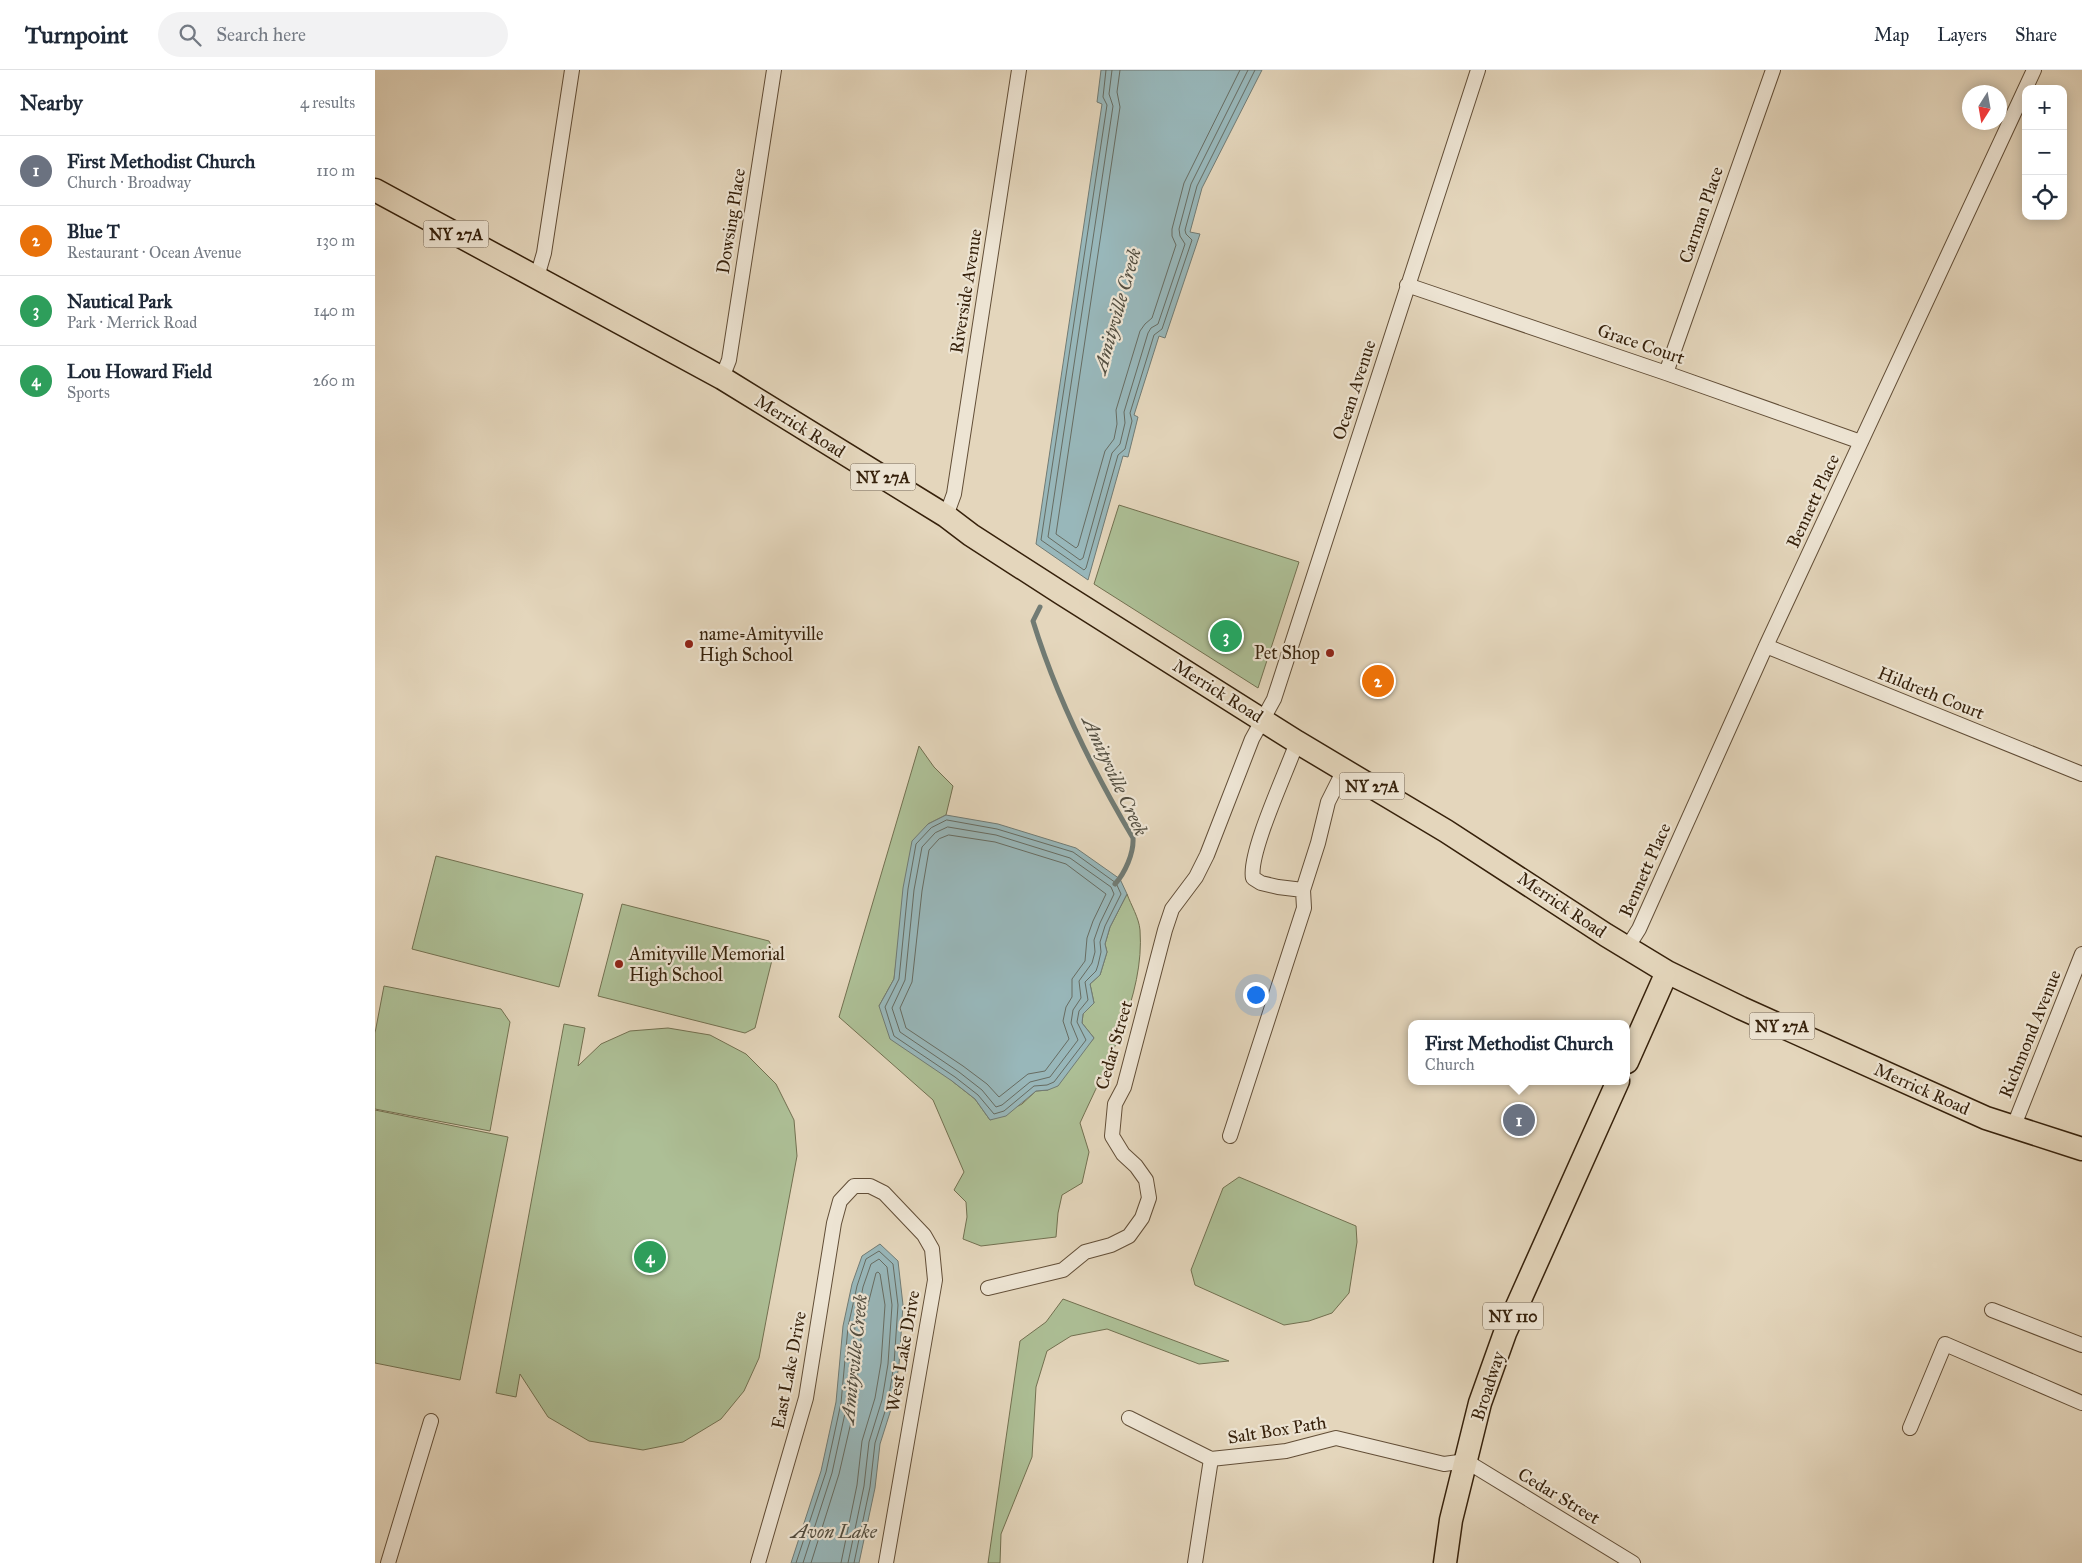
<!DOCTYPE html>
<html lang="en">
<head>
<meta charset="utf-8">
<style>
  body { margin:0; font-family:"IM FELL Great Primer",serif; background:#f2f2f3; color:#1f2937 }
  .controls { position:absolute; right:15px; top:15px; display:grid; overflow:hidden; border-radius:10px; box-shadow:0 2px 12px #0003 }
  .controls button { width:45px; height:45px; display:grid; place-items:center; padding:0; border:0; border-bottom:1px solid #e0e1e3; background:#fff; color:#1f2937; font:25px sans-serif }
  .compass { position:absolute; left:1587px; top:15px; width:45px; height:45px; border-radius:50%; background:#fff; box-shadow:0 2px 12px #0003; rotate:191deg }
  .you { position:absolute; left:880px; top:924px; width:18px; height:18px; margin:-12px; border:4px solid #fff; border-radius:50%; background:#1a73e8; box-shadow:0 0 0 8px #1a73e833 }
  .badge { display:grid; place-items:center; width:32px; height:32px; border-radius:50%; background:#ea580c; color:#fff; font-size:16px; font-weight:700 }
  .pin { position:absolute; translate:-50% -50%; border:2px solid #fff; box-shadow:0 1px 5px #0006 }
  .popup { position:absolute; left:1033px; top:950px; width:222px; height:65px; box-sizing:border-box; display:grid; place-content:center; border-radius:10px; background:#fff; filter:drop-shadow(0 1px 4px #0005); font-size:16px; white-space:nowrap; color:#747a83 }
  .popup b { font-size:19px; color:#1f2937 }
  .popup::after { content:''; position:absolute; left:50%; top:100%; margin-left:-10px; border:10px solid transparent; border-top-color:#fff }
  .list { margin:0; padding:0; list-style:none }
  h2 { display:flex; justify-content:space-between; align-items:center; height:65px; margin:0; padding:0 20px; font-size:21px }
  h2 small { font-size:16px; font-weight:400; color:#747a83 }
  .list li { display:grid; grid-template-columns:32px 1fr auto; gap:15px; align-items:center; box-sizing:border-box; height:70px; padding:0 20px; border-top:1px solid #e0e1e3 }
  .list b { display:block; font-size:19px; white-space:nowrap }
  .list p { margin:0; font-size:16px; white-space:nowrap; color:#747a83 }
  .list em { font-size:16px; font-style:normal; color:#747a83 }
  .icon { flex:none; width:28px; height:28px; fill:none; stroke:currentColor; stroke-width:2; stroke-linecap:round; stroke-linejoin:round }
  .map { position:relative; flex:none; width:1707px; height:1493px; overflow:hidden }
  header { display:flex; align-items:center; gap:30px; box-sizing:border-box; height:70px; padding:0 25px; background:#fff; border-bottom:1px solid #e0e1e3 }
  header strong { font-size:24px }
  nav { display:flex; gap:28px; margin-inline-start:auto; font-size:18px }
  .search { width:350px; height:45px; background:#f2f2f3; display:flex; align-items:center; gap:12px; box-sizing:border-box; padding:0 18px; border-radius:28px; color:#747a83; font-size:19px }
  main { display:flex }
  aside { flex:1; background:#fff }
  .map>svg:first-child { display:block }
  .green { fill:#adbf96; stroke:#727050 }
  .water { fill:#98b7ba; stroke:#717b74 }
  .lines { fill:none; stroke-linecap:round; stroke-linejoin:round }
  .shore { stroke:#676c62; stroke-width:1 }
  .stream { stroke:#717b74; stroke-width:5 }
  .street-casing { stroke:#624e37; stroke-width:16 }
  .primary-casing { stroke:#36210b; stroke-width:25 }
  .street { stroke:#ede4d3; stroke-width:14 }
  .primary { stroke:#e4d6bc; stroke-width:22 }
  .poi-dot { fill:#8f2418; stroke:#ede4d3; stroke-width:2 }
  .labels { text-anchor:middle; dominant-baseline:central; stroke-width:4.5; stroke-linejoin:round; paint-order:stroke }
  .shield { fill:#ede4d3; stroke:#6d5c47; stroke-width:1 }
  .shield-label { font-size:16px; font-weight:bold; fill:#36210b }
  .street-label { font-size:18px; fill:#36210b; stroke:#ede4d3 }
  .poi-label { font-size:18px; fill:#36210b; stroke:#ede4d3; text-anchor:start }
  .water-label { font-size:19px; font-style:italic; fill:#534e40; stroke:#ede4d3 }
</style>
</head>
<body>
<header>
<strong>Turnpoint</strong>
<div class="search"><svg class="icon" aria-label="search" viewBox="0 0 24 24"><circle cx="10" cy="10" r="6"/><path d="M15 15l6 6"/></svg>Search here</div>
<nav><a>Map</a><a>Layers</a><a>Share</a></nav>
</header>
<main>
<aside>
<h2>Nearby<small>4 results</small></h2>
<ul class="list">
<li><span class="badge" style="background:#6b7280">1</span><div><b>First Methodist Church</b><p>Church · Broadway</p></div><em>110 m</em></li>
<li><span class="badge" style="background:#e8710a">2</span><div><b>Blue T</b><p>Restaurant · Ocean Avenue</p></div><em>130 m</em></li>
<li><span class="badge" style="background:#2e9e5b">3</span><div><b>Nautical Park</b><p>Park · Merrick Road</p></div><em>140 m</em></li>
<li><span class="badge" style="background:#2e9e5b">4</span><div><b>Lou Howard Field</b><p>Sports</p></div><em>260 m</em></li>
</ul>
</aside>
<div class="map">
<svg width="1707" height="1493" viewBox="0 0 1707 1493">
  <rect width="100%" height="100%" fill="#e4d6bc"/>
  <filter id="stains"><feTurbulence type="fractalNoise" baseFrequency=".004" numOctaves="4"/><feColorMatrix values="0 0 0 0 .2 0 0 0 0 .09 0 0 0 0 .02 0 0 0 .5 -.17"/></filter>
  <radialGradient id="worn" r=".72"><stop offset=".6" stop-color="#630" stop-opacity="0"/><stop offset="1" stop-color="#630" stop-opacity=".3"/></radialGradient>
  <path class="green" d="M744,435L924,492L883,618L719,514Z
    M544,676L559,697L578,716L571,745L553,754L523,877L519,909L504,936L577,1011L600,1029L615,1050L647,1034L661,1021L673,1020L719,968L707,953L708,944L719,933L715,914L725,905L732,882L730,874L735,857L752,824C756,835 764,848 765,860C770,925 731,996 705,1053L714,1082L707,1113L687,1125L683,1143L681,1167L606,1176L588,1169L592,1147L591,1132L579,1120L589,1102L558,1030L464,947Z
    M61,786L208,824L184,917L37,879Z
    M247,834L394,871L399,882L380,958L370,963L223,926Z
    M9,916L126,939L135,952L115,1061L0,1039V963Z
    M189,954L210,958L203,996L226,974L255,961L293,958L335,965L371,984L401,1014L419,1050L422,1086L384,1288L369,1321L346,1349L308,1372L268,1380L214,1371L173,1347L145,1304L141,1327L121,1323Z
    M0,1040L133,1067L85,1310L0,1293Z
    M864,1107L981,1156L982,1172L974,1223L957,1243L934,1251L909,1255L820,1215L816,1200L848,1118Z
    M688,1229L854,1291L824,1294L732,1259L696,1266L672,1281L661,1317L657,1387L626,1464L625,1493H613L645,1271L671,1252Z"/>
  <path class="water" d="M726,0H887L827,118L815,162L825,164L790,268L784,266L759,345L763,347L753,387L748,386L713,510L661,474L727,34L722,32Z
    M571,745L623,754L701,778L745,809L752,824L735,857L730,874L732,882L725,905L715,914L719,933L708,944L707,953L719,968L683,1016L673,1020L661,1021L631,1046L615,1050L600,1029L577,1011L515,969L504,936L519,909L528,818L537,771L553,754Z
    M505,1174L523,1191L528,1235L524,1295L518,1333L505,1374L500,1418L484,1493H416L446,1401L461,1332L468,1256L477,1214L487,1186Z"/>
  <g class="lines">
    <path class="shore" d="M731,0L728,27L732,35L666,470L709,500L711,498L743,385L750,379L757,351L755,343L779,265L787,259L817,170L811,164L810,160L822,116L880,0
      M737,0L734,24L738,36L673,467L705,490L708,488L737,383L745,374L750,353L749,342L773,263L776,258L783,254L810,174L805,166L804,159L816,114L873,0
      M745,0L742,22L745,37L681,464L701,478L703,476L730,381L739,369L742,354L741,340L765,261L770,254L777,248L801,175L797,166V159L809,113L865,0
      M572,750L622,759L698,782L741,813L746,824L730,856L725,872L726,882L723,895L721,901L710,912L713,930L704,941L702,952L711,970L679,1012L672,1015L659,1016L629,1041L619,1044L603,1025L580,1007L519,966L510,937L524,909L533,819L541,774L556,758Z
      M573,757L621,765L695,788L736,817L739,824L725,853L719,870L720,882L717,893L704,911L706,928L698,940L696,953L703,970L675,1007L655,1012L627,1035L621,1037L607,1020L584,1002L525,962L517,938L530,910L539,820L547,777L560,763Z
      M574,765L620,772L691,794L731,824L718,851L712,868L710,891L697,909V927L691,937L688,951L694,969L670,1001L653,1004L624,1027L612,1014L588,996L531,958L525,938L537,912L547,821L554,780L564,769Z
      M421,1493L451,1402L466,1333L473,1257L482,1216L491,1189L504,1181L518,1194L523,1235L519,1294L513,1332L500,1373L495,1417L479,1493
      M428,1493L457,1403L472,1334L480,1257L488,1217L496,1194L504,1189L512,1197L517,1235L513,1294L507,1330L494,1372L489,1416L473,1493
      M436,1493L464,1404L480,1335L487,1258L501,1203L503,1202L505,1204L510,1235L506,1293L500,1328L487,1371L482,1415L466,1493"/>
    <path class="stream" d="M665,537L658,551C682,629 717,699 758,768C759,783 750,803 740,814"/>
    <defs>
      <path id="street" d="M162,207L169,183L197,0
        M1032,215L1291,303L1486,372
        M1291,303L1398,0
        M347,308L354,290L399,0
        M571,446L579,424L644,0
        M1391,576L1707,704
        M922,672C912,701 873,783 878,808L886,813L903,817L928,820
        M1252,878L1264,859L1391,576L1659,0
        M1638,1058L1707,884
        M855,1066L929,838L928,820L943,773L953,732L969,700
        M613,1218L688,1200L710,1182L736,1175L754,1166L767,1148L774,1128L771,1110L761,1096L748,1084L737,1066L740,1034L749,1017L790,860L797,839L821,807L832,785L877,669L899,629L1103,0
        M1617,1240L1707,1275
        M754,1348L836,1389L911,1381L961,1368L1069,1394L1091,1391L1258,1493
        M1535,1358L1570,1274L1707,1333
        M13,1493L56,1351
        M383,1493L431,1328L459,1153L465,1131L479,1116H495L509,1123L549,1165L557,1179L560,1210L511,1493
        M820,1493L836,1389"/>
      <path id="primary" d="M0,120L347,308L571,446L596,465L686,523L922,672L1071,761L1231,865L1292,902L1366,938L1611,1048L1707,1079
        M1252,992L1292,902
        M1070,1493L1076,1450L1105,1333L1130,1263L1243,1011"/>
    </defs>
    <use href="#street" class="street-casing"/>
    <use href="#primary" class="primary-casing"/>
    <use href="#street" class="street"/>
    <use href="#primary" class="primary"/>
  </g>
  <g class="poi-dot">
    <circle cx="314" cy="574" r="5"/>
    <circle cx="955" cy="583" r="5"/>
    <circle cx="244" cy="894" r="5"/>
  </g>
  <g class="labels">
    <g class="shield">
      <rect x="48.5" y="150.5" width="65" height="27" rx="4"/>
      <rect x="475.5" y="393.5" width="65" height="27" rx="4"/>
      <rect x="964.5" y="702.5" width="65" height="27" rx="4"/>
      <rect x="1374.5" y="942.5" width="65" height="27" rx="4"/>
      <rect x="1108" y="1232.5" width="60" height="27" rx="4"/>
    </g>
    <g class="shield-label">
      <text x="81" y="164">NY 27A</text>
      <text x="508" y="407">NY 27A</text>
      <text x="997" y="716">NY 27A</text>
      <text x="1407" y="956">NY 27A</text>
      <text x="1138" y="1246">NY 110</text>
    </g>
    <g class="street-label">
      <text transform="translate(1326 145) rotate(-71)">Carman Place</text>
      <text transform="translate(356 151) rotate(-81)">Dowsing Place</text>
      <text transform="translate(591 221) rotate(-81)">Riverside Avenue</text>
      <text transform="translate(1266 274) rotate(19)">Grace Court</text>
      <text transform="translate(979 320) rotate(-72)">Ocean Avenue</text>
      <text transform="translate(425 356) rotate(32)">Merrick Road</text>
      <text transform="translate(1438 431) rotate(-65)">Bennett Place</text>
      <text transform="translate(843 621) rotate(32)">Merrick Road</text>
      <text transform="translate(1556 623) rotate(22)">Hildreth Court</text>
      <text transform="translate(1270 800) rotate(-66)">Bennett Place</text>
      <text transform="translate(1187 835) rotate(34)">Merrick Road</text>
      <text transform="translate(1655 964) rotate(-68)">Richmond Avenue</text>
      <text transform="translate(739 975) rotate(-74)">Cedar Street</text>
      <text transform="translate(1547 1019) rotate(24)">Merrick Road</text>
      <text transform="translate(528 1281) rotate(-80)">West Lake Drive</text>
      <text transform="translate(414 1300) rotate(-79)">East Lake Drive</text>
      <text transform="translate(1113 1316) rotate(-72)">Broadway</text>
      <text transform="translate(902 1360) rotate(-9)">Salt Box Path</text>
      <text transform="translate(1184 1426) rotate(31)">Cedar Street</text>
    </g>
    <g class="poi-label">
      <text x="324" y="564">name=Amityville<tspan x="324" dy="21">High School</tspan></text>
      <text x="945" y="583" text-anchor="end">Pet Shop</text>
      <text x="254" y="884">Amityville Memorial<tspan x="254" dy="21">High School</tspan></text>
    </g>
    <g class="water-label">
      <text transform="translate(742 241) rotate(-74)">Amityville Creek</text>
      <text transform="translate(740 706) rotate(65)">Amityville Creek</text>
      <text transform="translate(479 1289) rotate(-84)">Amityville Creek</text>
      <text x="459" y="1461">Avon Lake</text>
    </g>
  </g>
  <rect width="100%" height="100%" filter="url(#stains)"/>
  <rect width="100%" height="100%" fill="url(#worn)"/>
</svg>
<div class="controls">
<button>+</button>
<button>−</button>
<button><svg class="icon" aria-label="locate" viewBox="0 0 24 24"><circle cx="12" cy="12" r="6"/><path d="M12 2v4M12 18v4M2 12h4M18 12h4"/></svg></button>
</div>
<svg class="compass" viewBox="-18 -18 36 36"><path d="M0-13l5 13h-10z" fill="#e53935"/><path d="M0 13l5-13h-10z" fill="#747a83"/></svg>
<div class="you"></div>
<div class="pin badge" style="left:1144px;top:1050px;background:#6b7280">1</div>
<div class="popup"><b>First Methodist Church</b>Church</div>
<div class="pin badge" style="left:1003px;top:611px;background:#e8710a">2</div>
<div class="pin badge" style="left:851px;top:566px;background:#2e9e5b">3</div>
<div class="pin badge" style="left:275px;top:1187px;background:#2e9e5b">4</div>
</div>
</main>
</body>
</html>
